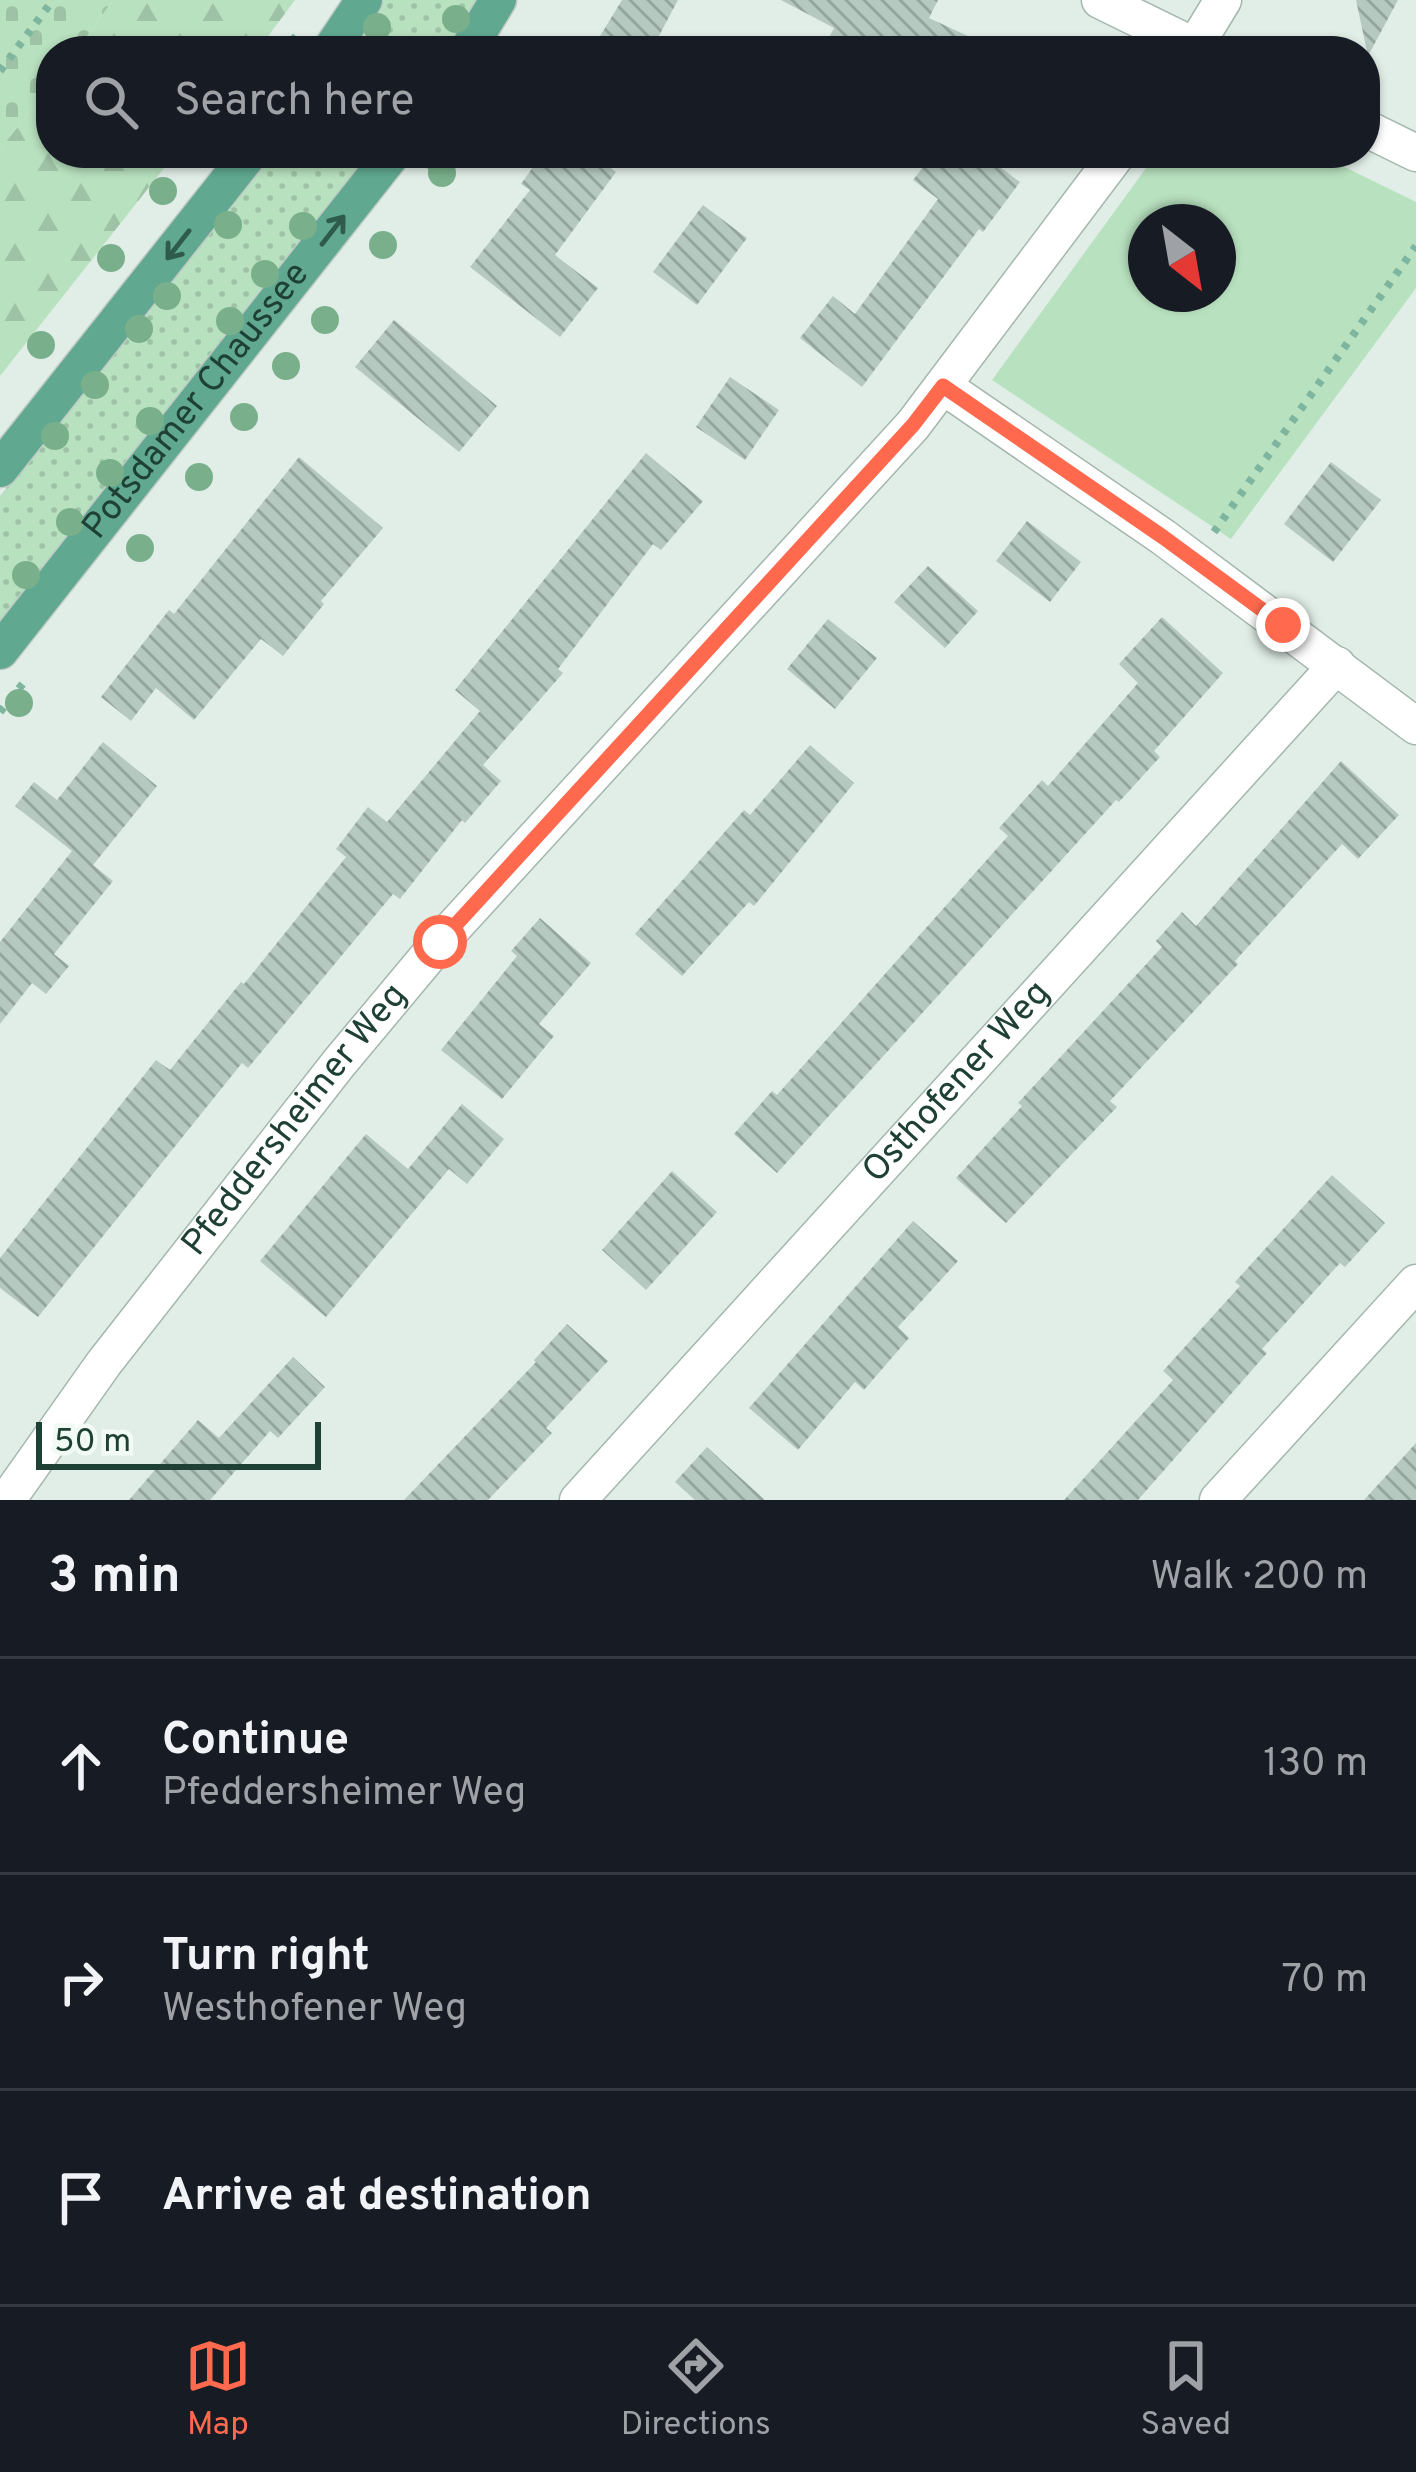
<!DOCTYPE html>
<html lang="en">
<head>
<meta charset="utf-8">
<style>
  body { margin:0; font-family:Overpass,sans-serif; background:#20242c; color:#f1f3f6 }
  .compass { position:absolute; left:1128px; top:204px; width:108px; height:108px; border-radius:50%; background:#171b24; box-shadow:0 3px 9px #0004; rotate:149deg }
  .scale { position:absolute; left:36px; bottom:30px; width:285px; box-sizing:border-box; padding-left:12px; border:6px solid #1f4135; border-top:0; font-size:33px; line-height:42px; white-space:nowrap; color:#1f4135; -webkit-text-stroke:9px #f2faf5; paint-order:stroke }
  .stop { position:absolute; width:36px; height:36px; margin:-27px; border:9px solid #ff6a4e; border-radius:50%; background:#fff }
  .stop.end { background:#ff6a4e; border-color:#fff; box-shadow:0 3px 12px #0008 }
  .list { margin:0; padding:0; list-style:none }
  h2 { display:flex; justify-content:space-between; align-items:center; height:156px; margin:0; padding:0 48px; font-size:51px }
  h2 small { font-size:39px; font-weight:400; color:#9ea1a6 }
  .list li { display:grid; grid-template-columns:78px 1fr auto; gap:36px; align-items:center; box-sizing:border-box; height:216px; padding:0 48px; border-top:3px solid #363941 }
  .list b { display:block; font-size:45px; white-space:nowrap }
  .list p { margin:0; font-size:39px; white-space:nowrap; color:#9ea1a6 }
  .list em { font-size:39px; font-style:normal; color:#9ea1a6 }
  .icon { flex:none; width:66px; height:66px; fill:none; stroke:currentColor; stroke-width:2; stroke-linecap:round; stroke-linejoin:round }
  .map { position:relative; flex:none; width:1416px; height:1500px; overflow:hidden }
  .search { position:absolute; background:#171b24; box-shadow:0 3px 9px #0004; left:36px; right:36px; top:36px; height:132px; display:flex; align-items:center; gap:30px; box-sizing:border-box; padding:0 42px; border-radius:48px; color:#9ea1a6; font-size:45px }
  .sheet { height:804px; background:#171b24 }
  nav { display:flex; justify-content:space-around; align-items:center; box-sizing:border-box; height:168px; border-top:3px solid #363941; background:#171b24; font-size:33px; color:#9ea1a6 }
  nav a { display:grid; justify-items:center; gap:6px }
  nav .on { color:#ff6a4e }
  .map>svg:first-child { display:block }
  .grass { fill:url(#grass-dots) }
  .forest { fill:url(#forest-firs) }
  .cemetery { fill:url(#cemetery-stones) }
  .green { fill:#b8e1bf; fill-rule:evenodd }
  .building { fill:url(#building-back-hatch) }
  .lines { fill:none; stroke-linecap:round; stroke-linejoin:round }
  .minor-casing { stroke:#a3b7ae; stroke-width:39 }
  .primary-casing { stroke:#c0cac6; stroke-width:39 }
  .path { stroke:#7eb59f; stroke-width:8; stroke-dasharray:6 9; stroke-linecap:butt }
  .minor { stroke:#fff; stroke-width:36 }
  .primary { stroke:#60a990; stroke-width:36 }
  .tree { fill:#79b08b }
  .oneway { stroke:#2f5b4c }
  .route { stroke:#ff6a4e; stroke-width:15 }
  .labels { text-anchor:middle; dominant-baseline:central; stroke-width:9; stroke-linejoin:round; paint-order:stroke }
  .street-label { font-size:36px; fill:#1f4135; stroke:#f2faf5 }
</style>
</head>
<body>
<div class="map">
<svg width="1416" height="1500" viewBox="0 0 1416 1500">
  <defs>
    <pattern id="grass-dots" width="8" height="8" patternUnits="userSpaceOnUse" patternTransform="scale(3)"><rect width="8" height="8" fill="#b8e1bf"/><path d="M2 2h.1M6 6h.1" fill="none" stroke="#9ec2a5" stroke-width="1.8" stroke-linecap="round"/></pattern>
    <pattern id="forest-firs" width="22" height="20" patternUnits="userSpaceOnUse" patternTransform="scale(3)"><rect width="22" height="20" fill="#b8e1bf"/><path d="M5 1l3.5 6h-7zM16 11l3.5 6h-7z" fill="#9ec2a5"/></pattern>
    <pattern id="cemetery-stones" width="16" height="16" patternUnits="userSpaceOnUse" patternTransform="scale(3)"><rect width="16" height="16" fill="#b8e1bf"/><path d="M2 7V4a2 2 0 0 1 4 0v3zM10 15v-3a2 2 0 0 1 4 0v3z" fill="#9ec2a5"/></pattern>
    <pattern id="building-back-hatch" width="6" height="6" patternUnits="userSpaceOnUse" patternTransform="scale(3)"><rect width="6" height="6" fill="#b6c9c0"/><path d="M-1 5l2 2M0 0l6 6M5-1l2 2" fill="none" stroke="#93a59d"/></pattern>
  </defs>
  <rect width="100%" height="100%" fill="#e1eee7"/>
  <path class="grass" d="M384,0H478L447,51H350Z
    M270,153H371L0,623V496Z"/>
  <path class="forest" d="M113,0H295L257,51H76Z
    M51,85V153H176L0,376V149Z"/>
  <path class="cemetery" d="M0,0H113L76,51H51V85L0,149Z"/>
  <path class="green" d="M1157,153H1316L1416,202V288L1231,539L992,380ZM1146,222H1218V294H1146Z"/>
  <path class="building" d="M622,0H678L651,51H591Z
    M781,0H938L929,18L1000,51H822L834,28Z
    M1356,0H1398L1368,56Z
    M543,153H591L616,172L555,255L598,288L560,337L470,267L530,190L521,184Z
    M934,153H981L1020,182L983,232L979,229L862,387L800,338L833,296L855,314L938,199L913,180Z
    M703,205L747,238L697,305L653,272Z
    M394,320L497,406L459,452L355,367Z
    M730,377L779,410L745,460L696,427Z
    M646,453L703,501L661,550L653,544L558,669L563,673L483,765L501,781L465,823L462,820L400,899L393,894L248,1068L242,1063L38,1317L0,1288V1258L156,1060L170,1070L241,982L244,984L346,857L336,849L368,807L387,822L480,711L455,690Z
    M299,457L383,528L321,601L324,604L283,656L261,639L194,720L156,688L131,721L101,697L169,610L174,614Z
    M1331,462L1381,500L1333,562L1284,524Z
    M1027,521L1081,562L1050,602L996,561Z
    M928,566L978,611L945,648L894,602Z
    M1162,617L1223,673L1154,751L1160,757L1119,802L1116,800L777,1173L734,1134L772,1091L777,1095L1008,836L999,828L1042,780L1048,786L1138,683L1119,664Z
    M828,619L877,658L835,709L787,669Z
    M103,742L157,786L93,865L113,881L54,954L69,966L46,994L32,983L0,1024V942L72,851L15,806L34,782L57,800Z
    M810,745L854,783L754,906L749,902L682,976L635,934L744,810L750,815Z
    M1341,761L1399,815L1358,859L1342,844L1235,961L1238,964L1110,1101L1117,1107L1006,1223L956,1178L1022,1106L1018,1103L1162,947L1156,941L1182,912L1196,926Z
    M540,918L591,963L539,1024L554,1036L502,1099L441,1050L517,956L511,951Z
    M462,1104L504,1139L467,1184L449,1169L326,1317L260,1261L366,1134L408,1169Z
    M672,1171L717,1212L646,1290L602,1250Z
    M1332,1175L1385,1223L1345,1267L1340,1263L1262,1349L1267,1353L1138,1500H1064L1173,1380L1163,1371L1240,1286L1235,1282Z
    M913,1221L958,1261L898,1327L909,1338L864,1390L855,1382L798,1450L749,1408Z
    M567,1324L608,1361L546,1428L552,1433L488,1500H404L536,1362L534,1360Z
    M293,1357L325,1387L278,1438L270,1431L210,1500H129L198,1420L219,1438Z
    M1416,1443V1500H1364Z
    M707,1447L723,1462L765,1500H695L675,1482Z"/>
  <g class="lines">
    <defs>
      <g id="minor">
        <path d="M1100,0L1204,51"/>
        <path d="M1192,51L1223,0"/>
        <path d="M1365,128L1416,153"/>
        <path d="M943,386L1163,537L1416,726"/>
        <path id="s1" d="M7,1500L104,1363L339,1063L440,942L913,425L1118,153"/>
        <path id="s2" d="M578,1500L1337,665"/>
        <path d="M1218,1500L1416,1283"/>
      </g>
      <g id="primary">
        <path d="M330,51L364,0"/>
        <path d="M467,51L498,0"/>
        <path d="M0,469L250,153"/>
        <path id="s3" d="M0,651L393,153"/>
      </g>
    </defs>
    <use href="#minor" class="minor-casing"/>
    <use href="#primary" class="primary-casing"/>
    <path class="path" d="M285,51L296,36
      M0,71L53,0
      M428,169L440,153
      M1214,532L1416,246
      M0,712L25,681"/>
    <use href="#minor" class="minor"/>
    <use href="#primary" class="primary"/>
  </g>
  <g class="tree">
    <circle cx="456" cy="19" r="14"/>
    <circle cx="377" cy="27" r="14"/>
    <circle cx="442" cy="173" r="14"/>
    <circle cx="163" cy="191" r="14"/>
    <circle cx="228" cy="225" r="14"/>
    <circle cx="303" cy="226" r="14"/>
    <circle cx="383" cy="245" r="14"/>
    <circle cx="111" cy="258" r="14"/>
    <circle cx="265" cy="274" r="14"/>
    <circle cx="167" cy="296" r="14"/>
    <circle cx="325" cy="320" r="14"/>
    <circle cx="230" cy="321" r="14"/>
    <circle cx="139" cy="329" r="14"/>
    <circle cx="41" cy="345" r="14"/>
    <circle cx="286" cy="366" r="14"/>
    <circle cx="95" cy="385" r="14"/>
    <circle cx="244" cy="417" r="14"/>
    <circle cx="150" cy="421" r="14"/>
    <circle cx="55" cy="436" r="14"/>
    <circle cx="110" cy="473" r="14"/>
    <circle cx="199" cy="477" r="14"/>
    <circle cx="70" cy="522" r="14"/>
    <circle cx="140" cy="548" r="14"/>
    <circle cx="26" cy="575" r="14"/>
    <circle cx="19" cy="703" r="14"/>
  </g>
  <defs><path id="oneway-shaft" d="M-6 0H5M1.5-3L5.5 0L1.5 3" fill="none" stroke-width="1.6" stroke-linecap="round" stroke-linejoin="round" transform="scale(3)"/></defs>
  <g class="oneway">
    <use href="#oneway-shaft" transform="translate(333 230) rotate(-52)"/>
    <use href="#oneway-shaft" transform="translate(178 245) rotate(128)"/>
  </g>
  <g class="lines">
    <path class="route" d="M440,942L913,425L943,386L1163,537L1283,625"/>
  </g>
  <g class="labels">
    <g class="street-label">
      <text stroke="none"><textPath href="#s3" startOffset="318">Potsdamer Chaussee</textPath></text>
      <text stroke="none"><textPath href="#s2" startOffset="564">Osthofener Weg</textPath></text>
      <text stroke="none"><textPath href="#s1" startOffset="477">Pfeddersheimer Weg</textPath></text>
    </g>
  </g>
</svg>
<svg class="compass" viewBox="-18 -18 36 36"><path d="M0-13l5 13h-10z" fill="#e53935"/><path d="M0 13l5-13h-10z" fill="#9ea1a6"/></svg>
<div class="scale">50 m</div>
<div class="stop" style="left:440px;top:942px"></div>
<div class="stop end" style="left:1283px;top:625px"></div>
<div class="search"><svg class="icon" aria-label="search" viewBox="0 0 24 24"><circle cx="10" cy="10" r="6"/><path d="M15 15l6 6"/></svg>Search here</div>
</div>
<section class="sheet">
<h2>3 min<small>Walk · 200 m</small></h2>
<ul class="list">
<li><svg class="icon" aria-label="ahead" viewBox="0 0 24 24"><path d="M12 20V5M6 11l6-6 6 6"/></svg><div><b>Continue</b><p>Pfeddersheimer Weg</p></div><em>130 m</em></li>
<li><svg class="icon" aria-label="right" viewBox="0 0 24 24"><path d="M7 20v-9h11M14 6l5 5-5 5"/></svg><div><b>Turn right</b><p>Westhofener Weg</p></div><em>70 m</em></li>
<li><svg class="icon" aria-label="arrive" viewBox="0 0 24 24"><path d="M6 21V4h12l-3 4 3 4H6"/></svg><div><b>Arrive at destination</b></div></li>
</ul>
</section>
<nav>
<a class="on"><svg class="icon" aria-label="map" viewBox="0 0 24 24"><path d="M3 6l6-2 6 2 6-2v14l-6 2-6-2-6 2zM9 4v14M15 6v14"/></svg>Map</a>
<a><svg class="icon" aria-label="directions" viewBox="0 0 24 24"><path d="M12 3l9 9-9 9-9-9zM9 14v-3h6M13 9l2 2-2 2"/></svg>Directions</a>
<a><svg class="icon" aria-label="saved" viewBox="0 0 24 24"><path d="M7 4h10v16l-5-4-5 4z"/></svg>Saved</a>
</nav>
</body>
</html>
